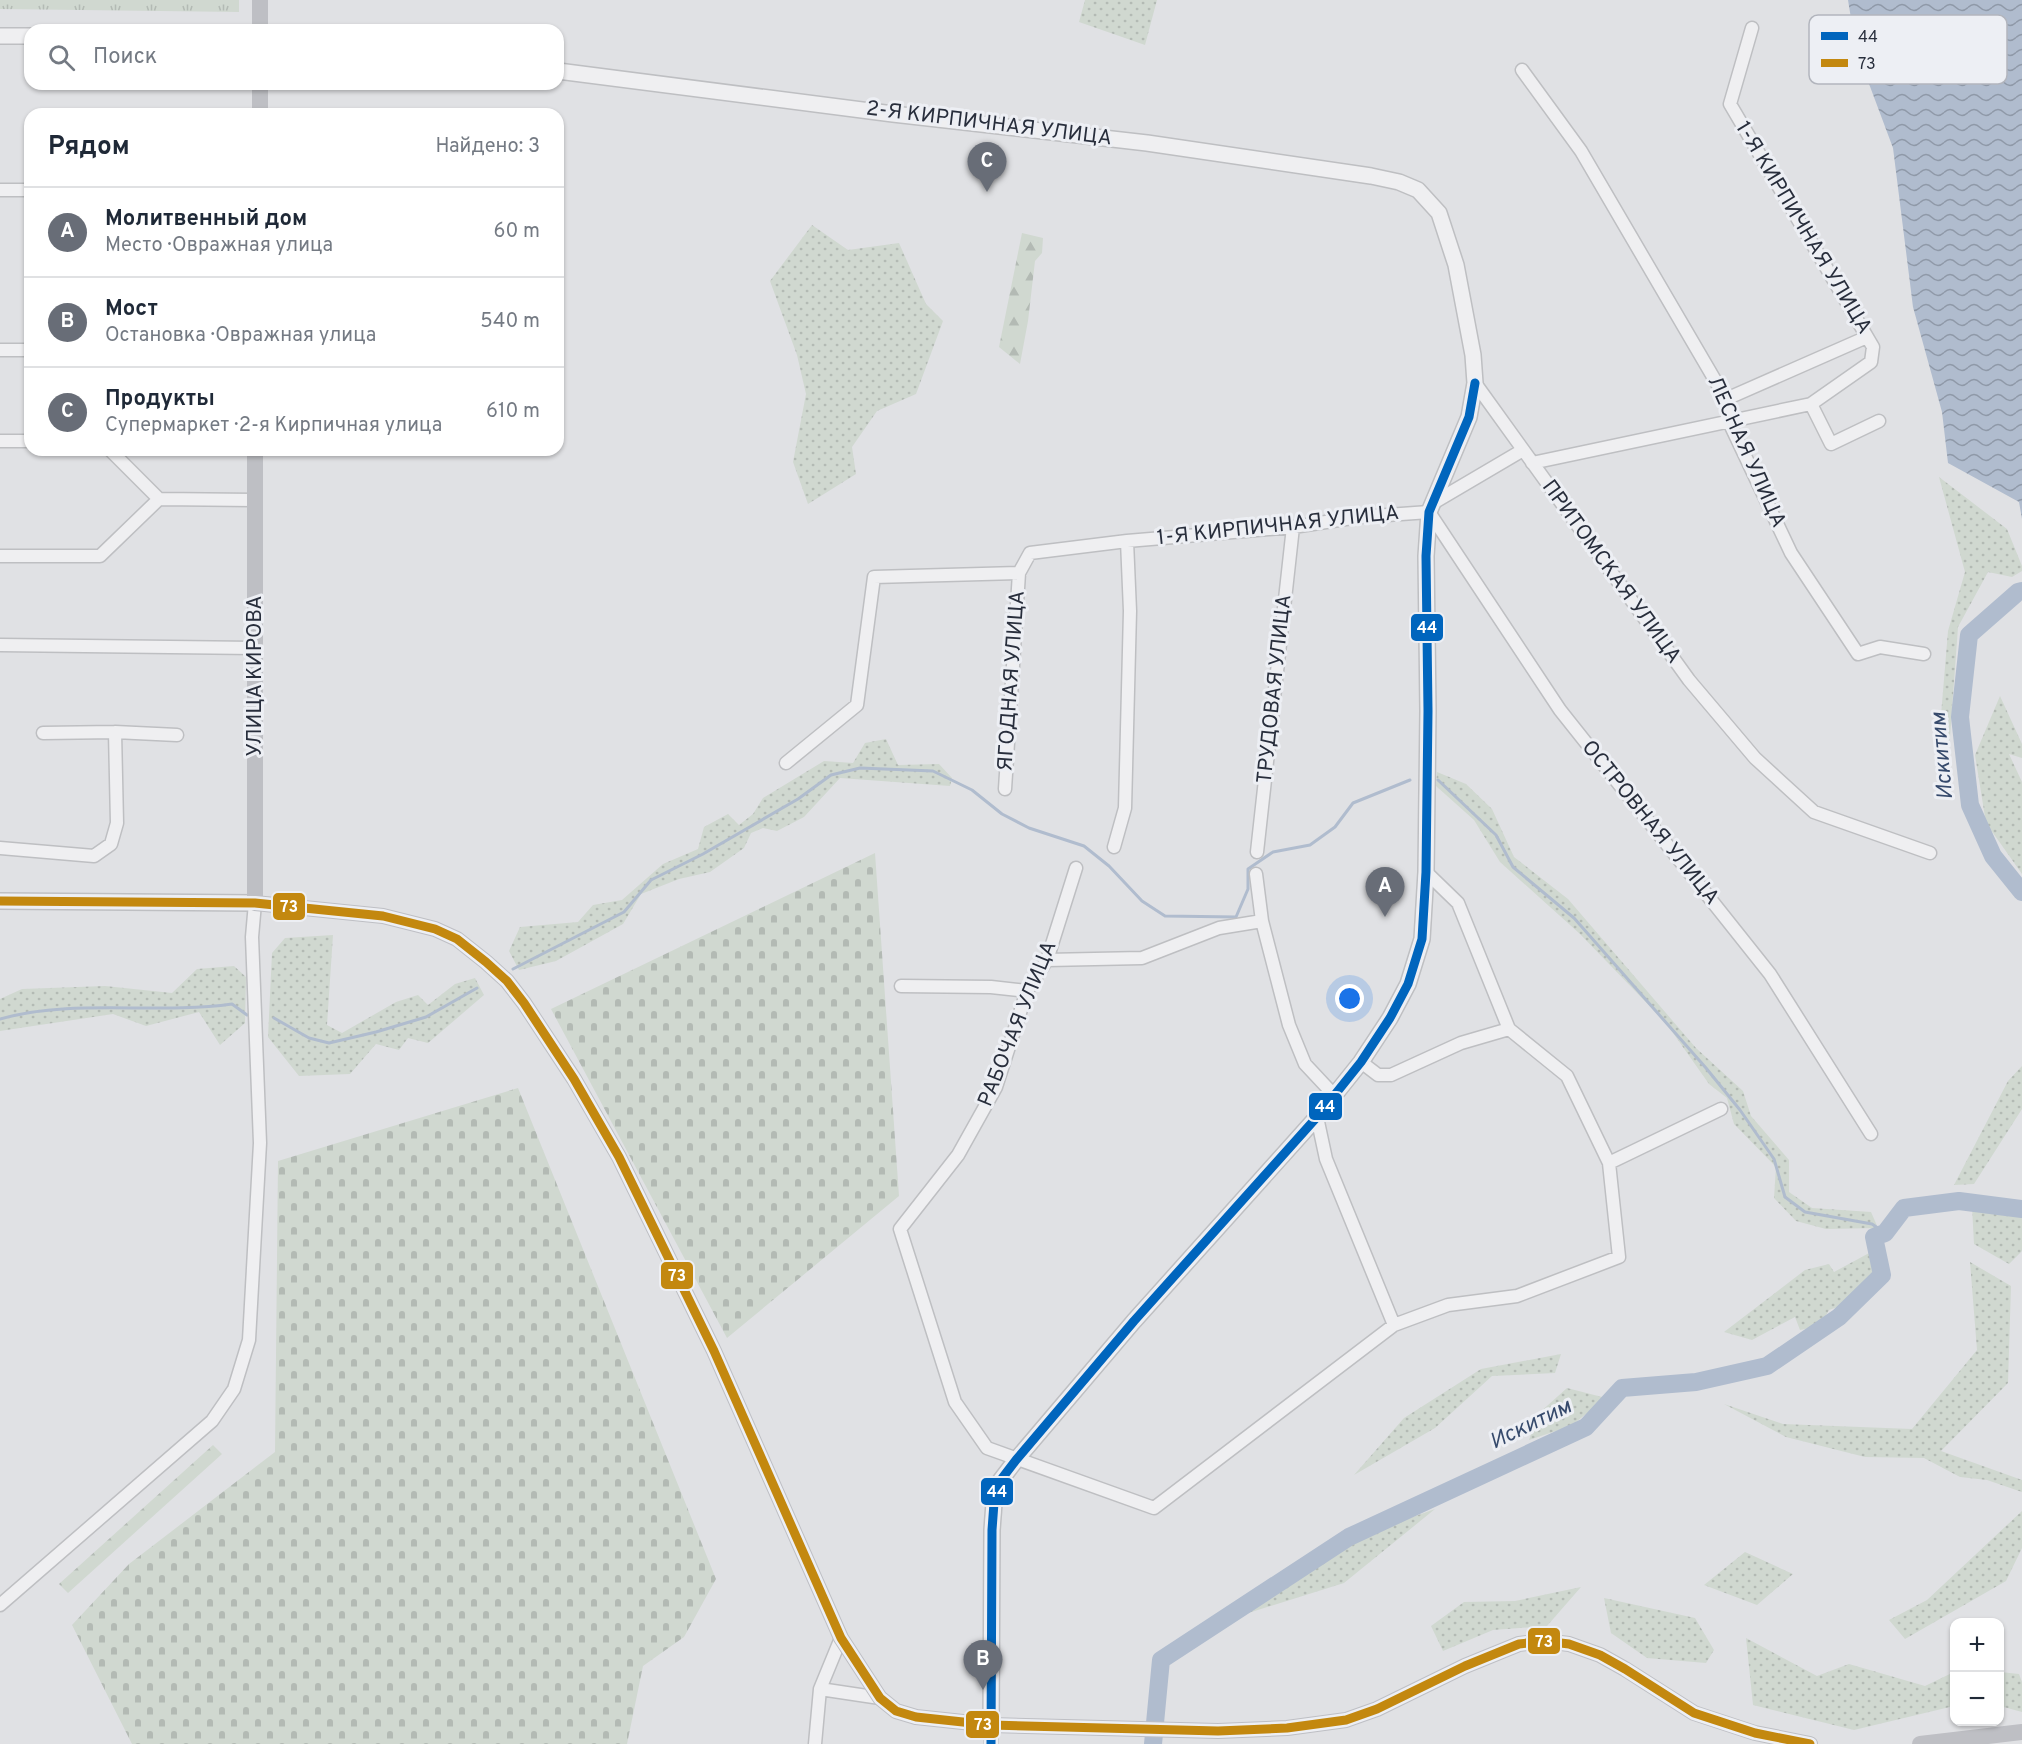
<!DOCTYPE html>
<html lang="ru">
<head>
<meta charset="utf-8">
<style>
  body { margin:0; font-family:Overpass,sans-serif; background:#f2f2f3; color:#1f2937 }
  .controls { position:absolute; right:18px; bottom:18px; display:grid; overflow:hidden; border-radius:12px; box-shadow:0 2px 4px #0004 }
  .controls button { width:54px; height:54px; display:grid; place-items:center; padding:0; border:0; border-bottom:2px solid #e0e1e3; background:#fff; color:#1f2937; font:30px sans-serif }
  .you { position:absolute; left:1350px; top:999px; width:21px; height:21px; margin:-15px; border:4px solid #fff; border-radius:50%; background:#1a73e8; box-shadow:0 0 0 9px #1a73e833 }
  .badge { display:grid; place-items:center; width:39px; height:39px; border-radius:50%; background:#686d77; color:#fff; font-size:20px; font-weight:700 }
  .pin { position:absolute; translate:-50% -50px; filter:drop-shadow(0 2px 3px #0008) }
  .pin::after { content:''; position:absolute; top:32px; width:21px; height:18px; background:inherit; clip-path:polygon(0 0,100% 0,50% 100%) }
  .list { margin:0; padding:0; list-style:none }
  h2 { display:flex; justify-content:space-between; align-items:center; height:78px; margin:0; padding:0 24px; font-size:26px }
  h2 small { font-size:20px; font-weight:400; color:#747a83 }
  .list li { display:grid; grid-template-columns:39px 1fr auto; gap:18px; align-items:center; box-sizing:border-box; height:90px; padding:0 24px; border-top:2px solid #e0e1e3 }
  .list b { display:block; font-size:22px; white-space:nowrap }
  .list p { margin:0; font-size:20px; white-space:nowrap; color:#747a83 }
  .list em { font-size:20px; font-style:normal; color:#747a83 }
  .icon { flex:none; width:33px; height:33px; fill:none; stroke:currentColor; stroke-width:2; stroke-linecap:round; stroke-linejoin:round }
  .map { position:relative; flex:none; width:2022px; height:1744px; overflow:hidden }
  .search { position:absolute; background:#fff; box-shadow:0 2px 4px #0004; left:24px; top:24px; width:540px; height:66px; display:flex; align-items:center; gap:15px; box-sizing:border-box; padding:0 21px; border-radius:18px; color:#747a83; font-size:22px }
  .panel { position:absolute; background:#fff; box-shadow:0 2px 4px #0004; left:24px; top:108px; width:540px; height:348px; border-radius:18px }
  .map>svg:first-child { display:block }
  .grass { fill:url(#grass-dots) }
  .forest { fill:url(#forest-firs) }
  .cemetery { fill:url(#cemetery-stones) }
  .park { fill:url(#park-tufts) }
  .water { fill:url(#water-waves) }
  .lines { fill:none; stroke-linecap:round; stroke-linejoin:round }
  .stream { stroke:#b0bcce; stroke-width:3 }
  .river { stroke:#b0bcce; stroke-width:18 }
  .minor-casing { stroke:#bebfc2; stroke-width:15 }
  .tertiary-casing { stroke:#bebfc2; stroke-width:18 }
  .minor { stroke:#efeff1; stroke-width:12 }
  .tertiary { stroke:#efeff1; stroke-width:15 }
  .secondary { stroke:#bebfc4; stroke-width:16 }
  .bus-1-casing { stroke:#edeff4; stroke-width:14 }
  .bus-2-casing { stroke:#edeff4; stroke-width:14 }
  .bus-1 { stroke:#0065bd; stroke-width:9 }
  .bus-2 { stroke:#c3880f; stroke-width:9 }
  .labels { text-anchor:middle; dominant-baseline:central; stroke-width:6; stroke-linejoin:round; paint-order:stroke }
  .street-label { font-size:21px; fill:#282e3c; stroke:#edeff4 }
  .water-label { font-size:22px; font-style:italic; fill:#364a6c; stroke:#edeff4 }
  .key { fill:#edeff4; stroke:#b2b5bd; stroke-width:1.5 }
  .key-label { font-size:16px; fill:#282e3c }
  .line-badge { stroke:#edeff4; stroke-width:2 }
  .badge-label { font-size:16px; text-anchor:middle; font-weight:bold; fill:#fff }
</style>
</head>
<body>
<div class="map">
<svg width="2022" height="1744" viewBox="0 0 2022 1744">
  <defs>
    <pattern id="grass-dots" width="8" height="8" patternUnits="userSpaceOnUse" patternTransform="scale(1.5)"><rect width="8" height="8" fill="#d0d8d0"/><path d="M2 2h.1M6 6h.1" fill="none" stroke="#b3bab4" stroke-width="1.8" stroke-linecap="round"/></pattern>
    <pattern id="forest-firs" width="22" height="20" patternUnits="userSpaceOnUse" patternTransform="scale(1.5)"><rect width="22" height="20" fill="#d0d8d0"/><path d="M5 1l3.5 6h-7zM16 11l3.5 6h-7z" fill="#b3bab4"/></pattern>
    <pattern id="cemetery-stones" width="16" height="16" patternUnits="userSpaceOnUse" patternTransform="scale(1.5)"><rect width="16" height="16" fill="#d0d8d0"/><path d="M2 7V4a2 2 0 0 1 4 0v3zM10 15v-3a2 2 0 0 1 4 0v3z" fill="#b3bab4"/></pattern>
    <pattern id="park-tufts" width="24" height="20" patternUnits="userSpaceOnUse" patternTransform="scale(1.5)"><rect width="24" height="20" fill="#d0d8d0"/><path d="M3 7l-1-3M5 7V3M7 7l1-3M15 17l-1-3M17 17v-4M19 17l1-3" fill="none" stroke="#b3bab4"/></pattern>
    <pattern id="water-waves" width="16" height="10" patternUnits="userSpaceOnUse" patternTransform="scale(1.5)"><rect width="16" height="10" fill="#b0bcce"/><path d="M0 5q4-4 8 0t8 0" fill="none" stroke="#8f99a8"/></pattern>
  </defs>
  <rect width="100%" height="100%" fill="#e0e1e4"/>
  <path class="grass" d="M1085,0H1157L1145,45L1079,22Z
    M812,225L848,250L899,243L926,304L943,321L916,394L877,411L852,447L856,474L808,504L793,462L806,394L797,355L770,281Z
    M1939,477L2007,529L2022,566V571L2012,577L1988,572L1958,627L1949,751L1940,727L1948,631L1965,572Z
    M2000,696L2022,744V758L2009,754L2022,782V874L1986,823L1975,755Z
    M886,739L898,765L939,764L952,778L950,786L840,778L804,817L777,831L763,828L751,833L744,848L710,872L679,879L641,894L623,924L556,961L519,970L509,951L520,927L578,922L593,905L622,900L663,864L698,849L704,827L728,814L739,825L753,814L763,798L824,761L853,763L865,743Z
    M1437,772L1466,784L1492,809L1514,857L1568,899L1696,1048L1743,1091L1751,1116L1789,1160V1192L1812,1208L1871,1212L1878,1228L1826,1229L1796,1221L1774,1198L1776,1167L1734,1124L1727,1098L1709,1084L1666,1023L1580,934L1500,862L1474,820L1436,786Z
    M333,935L327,1025L342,1033L396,1002L418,995L428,1005L455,984L475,978L484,995L428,1043L408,1038L399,1050L376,1044L350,1074L299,1076L268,1037L272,953L285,938Z
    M234,966L246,977L245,1023L220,1045L199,1012L146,1026L113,1014L0,1031V999L22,989L105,986L172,993L197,969Z
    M2022,1066V1109L1974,1184L1954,1185L2008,1081Z
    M1972,1207L2022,1215V1251L2009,1264L1974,1244Z
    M1871,1252L1874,1274L1846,1304L1829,1310L1820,1326L1800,1330L1795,1317L1752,1340L1724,1332L1805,1270L1829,1264L1834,1272Z
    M1970,1262L2011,1286L2008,1383L1941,1451L2022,1480V1492L1987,1480L1960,1477L1924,1458L1865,1457L1786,1437L1724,1404L1783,1424L1912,1429L1977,1350Z
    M1561,1354L1555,1373L1492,1376L1435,1428L1354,1475L1404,1418L1481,1369Z
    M1567,1388L1606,1398L1571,1426L1529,1440L1538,1414Z
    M1435,1509L1344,1583L1242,1615L1376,1530Z
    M2022,1511V1548L2006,1581L1905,1639L1889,1620L1927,1600Z
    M1745,1552L1793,1574L1757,1605L1704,1585Z
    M1581,1587L1547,1626L1493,1630L1443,1651L1431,1626L1464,1602L1515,1601Z
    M1604,1598L1695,1618L1714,1650L1706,1663L1647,1658L1611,1633Z
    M1746,1638L1817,1676L1849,1664L1925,1686L1954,1672V1706L1854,1730L1753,1705Z
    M2000,1672L2019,1674L2022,1682V1712L2000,1706Z"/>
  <path class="forest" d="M1022,233L1043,238L1042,253L1035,261L1028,321L1020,364L999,347Z
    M213,1445L222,1454L68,1593L59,1584Z"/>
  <path class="cemetery" d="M875,853L899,1196L727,1338L551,1009Z
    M518,1088L716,1579L684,1637L643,1666L627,1744H132L72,1625L129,1564L275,1452L278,1161Z"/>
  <path class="park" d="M0,0H239V12L0,9Z"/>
  <path class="water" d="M1848,0H2022V519L2019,502L1948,463L1942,412L1913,307L1893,148L1856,49Z"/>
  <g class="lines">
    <path class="stream" d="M1438,780L1496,835L1513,867L1574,918L1706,1068L1740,1110L1774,1159L1785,1197L1805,1212L1872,1224L1885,1233
      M513,969L624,912L651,880L703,854L798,799L831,775L860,768L933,771L972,790L1002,814L1029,828L1084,846L1109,866L1142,901L1165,916L1236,917L1248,889V869L1273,852L1310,845L1335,827L1353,803L1410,780
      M274,1018L309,1038L329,1043L376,1032L426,1017L477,988
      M0,1019C75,998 155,1015 232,1004L247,1015"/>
    <path class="river" d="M2022,591L2018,592L1969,635L1960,717L1970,805L1993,856L2022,892
      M1153,1744L1161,1660L1349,1537L1586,1427L1622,1388L1696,1382L1767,1366L1839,1317L1882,1275L1874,1237L1885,1233L1904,1208L1959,1201L2022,1209"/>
    <defs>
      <path id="minor" d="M1522,70L1581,151L1726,399L1729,422L1791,553L1858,654L1880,647L1924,654
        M0,190H30
        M0,350H30
        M1475,383L1689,680L1755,758L1814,812L1930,853
        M1726,399L1867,337
        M1811,404L1831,444L1879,421
        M0,441H30
        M110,450L159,499
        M1532,463L1811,404L1871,362L1873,347L1730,104L1752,28
        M1433,503L1523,450
        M0,556H100L159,499L254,500
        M0,645L255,648
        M43,733L115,732L177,735
        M786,763L857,705L874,577L1019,573
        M1005,789L1019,573L1030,553L1127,541L1293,527L1359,517L1429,512L1560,710L1770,974L1871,1134
        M1114,847L1125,808L1130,611L1127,541
        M0,848L94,856L111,844L117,823L115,732
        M1257,852L1293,527
        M1076,868L1047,960L1027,991L996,1087L958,1155L900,1229L955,1402L987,1448L1154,1508L1394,1325L1448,1305L1517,1296L1619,1257L1609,1163L1567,1076L1509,1029L1458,903L1426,872
        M1256,874L1262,921L1289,1025L1305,1064L1334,1095
        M1047,960L1142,958L1219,928L1262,921
        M901,986L991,987L1027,991
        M1361,1062L1378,1075H1391L1461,1043L1509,1029
        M1317,1117L1326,1159L1394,1325
        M1609,1163L1721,1109
        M0,1605L212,1421L234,1389L249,1340L260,1143L252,937L255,903
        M820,1689L880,1698
        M991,1725V1744
        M815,1744L820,1689L841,1638"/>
      <path id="tertiary" d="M0,36H30
        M558,71L893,114L1147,143L1371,176L1399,182L1418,190L1439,213L1456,265L1473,355L1475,383L1469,417L1429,512L1426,556L1428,711L1426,872L1422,939L1408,984L1390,1018L1361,1062L1317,1117L1134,1321L1016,1460L1000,1481L994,1503L992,1530L991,1725
        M0,901L255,903"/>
    </defs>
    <use href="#minor" class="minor-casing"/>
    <use href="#tertiary" class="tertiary-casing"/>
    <use href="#minor" class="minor"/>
    <use href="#tertiary" class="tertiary"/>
    <path class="secondary" d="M260,30V0
      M260,84V114
      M255,450V903L383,916L435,929L457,939L486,962L507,981L524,1003L574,1079L619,1157L714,1351L841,1638L880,1698L896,1711L916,1717L991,1725L1218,1731L1287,1728L1346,1720L1377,1709L1465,1666L1519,1644L1544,1641L1569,1644L1600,1655L1625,1669L1694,1713L1755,1733L1810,1744
      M1920,1744L2022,1732"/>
    <defs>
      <path id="bus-1" d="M991,1744L992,1530L994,1503L1000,1481L1016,1460L1134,1321L1317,1117L1361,1062L1390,1018L1408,984L1422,939L1426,872L1428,711L1426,556L1429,512L1469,417L1475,383"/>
      <path id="bus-2" d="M0,901L255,903L383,916L435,929L457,939L486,962L507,981L524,1003L574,1079L619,1157L714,1351L841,1638L880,1698L896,1711L916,1717L991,1725L1218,1731L1287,1728L1346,1720L1377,1709L1465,1666L1519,1644L1544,1641L1569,1644L1600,1655L1625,1669L1694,1713L1755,1733L1810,1744"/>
    </defs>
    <use href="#bus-1" class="bus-1-casing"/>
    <use href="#bus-2" class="bus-2-casing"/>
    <use href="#bus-1" class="bus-1"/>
    <use href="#bus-2" class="bus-2"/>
  </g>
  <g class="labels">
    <g class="street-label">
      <text transform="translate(989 124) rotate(7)">2-Я КИРПИЧНАЯ УЛИЦА</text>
      <text transform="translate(1803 228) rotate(59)">1-Я КИРПИЧНАЯ УЛИЦА</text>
      <text transform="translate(1746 452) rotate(66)">ЛЕСНАЯ УЛИЦА</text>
      <text transform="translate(1278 526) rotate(-6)">1-Я КИРПИЧНАЯ УЛИЦА</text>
      <text transform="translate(1611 572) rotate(54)">ПРИТОМСКАЯ УЛИЦА</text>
      <text transform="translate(255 676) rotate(-90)">УЛИЦА КИРОВА</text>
      <text transform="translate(1012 681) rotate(-86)">ЯГОДНАЯ УЛИЦА</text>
      <text transform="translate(1275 689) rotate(-84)">ТРУДОВАЯ УЛИЦА</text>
      <text transform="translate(1650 823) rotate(51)">ОСТРОВНАЯ УЛИЦА</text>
      <text transform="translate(1018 1024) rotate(-68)">РАБОЧАЯ УЛИЦА</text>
    </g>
    <g class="water-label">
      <text transform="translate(1943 756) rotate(-95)">Искитим</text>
      <text transform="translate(1531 1425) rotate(-26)">Искитим</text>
    </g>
  </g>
  <rect x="1809" y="15" width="198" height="69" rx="9" class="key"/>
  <rect x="1821" y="32" width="27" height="8" fill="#0065bd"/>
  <rect x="1821" y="59" width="27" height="8" fill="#c3880f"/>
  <g class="key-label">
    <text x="1858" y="42">44</text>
    <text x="1858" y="69">73</text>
  </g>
  <g class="line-badge">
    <rect x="1410" y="613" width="34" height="29" rx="6" fill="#0065bd"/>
    <rect x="272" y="892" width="34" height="29" rx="6" fill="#c3880f"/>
    <rect x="1308" y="1092" width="35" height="29" rx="6" fill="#0065bd"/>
    <rect x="660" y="1261" width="34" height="29" rx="6" fill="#c3880f"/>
    <rect x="980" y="1477" width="34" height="29" rx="6" fill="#0065bd"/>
    <rect x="1527" y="1627" width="34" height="28" rx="6" fill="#c3880f"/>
    <rect x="965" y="1710" width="35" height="29" rx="6" fill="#c3880f"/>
  </g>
  <g class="badge-label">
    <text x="1427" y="633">44</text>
    <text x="289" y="912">73</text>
    <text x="1325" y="1112">44</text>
    <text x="677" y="1281">73</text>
    <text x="997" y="1497">44</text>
    <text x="1544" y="1647">73</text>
    <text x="983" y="1730">73</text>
  </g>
</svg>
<div class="controls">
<button>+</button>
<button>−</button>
</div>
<div class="you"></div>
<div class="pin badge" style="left:1385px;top:917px">A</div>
<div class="pin badge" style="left:983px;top:1690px">B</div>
<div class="pin badge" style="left:987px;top:192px">C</div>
<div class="search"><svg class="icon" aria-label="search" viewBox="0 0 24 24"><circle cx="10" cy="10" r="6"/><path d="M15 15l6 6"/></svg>Поиск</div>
<section class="panel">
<h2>Рядом<small>Найдено: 3</small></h2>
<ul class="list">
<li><span class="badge">A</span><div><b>Молитвенный дом</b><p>Место · Овражная улица</p></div><em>60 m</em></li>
<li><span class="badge">B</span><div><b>Мост</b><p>Остановка · Овражная улица</p></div><em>540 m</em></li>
<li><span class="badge">C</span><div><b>Продукты</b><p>Супермаркет · 2-я Кирпичная улица</p></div><em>610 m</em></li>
</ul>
</section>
</div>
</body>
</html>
